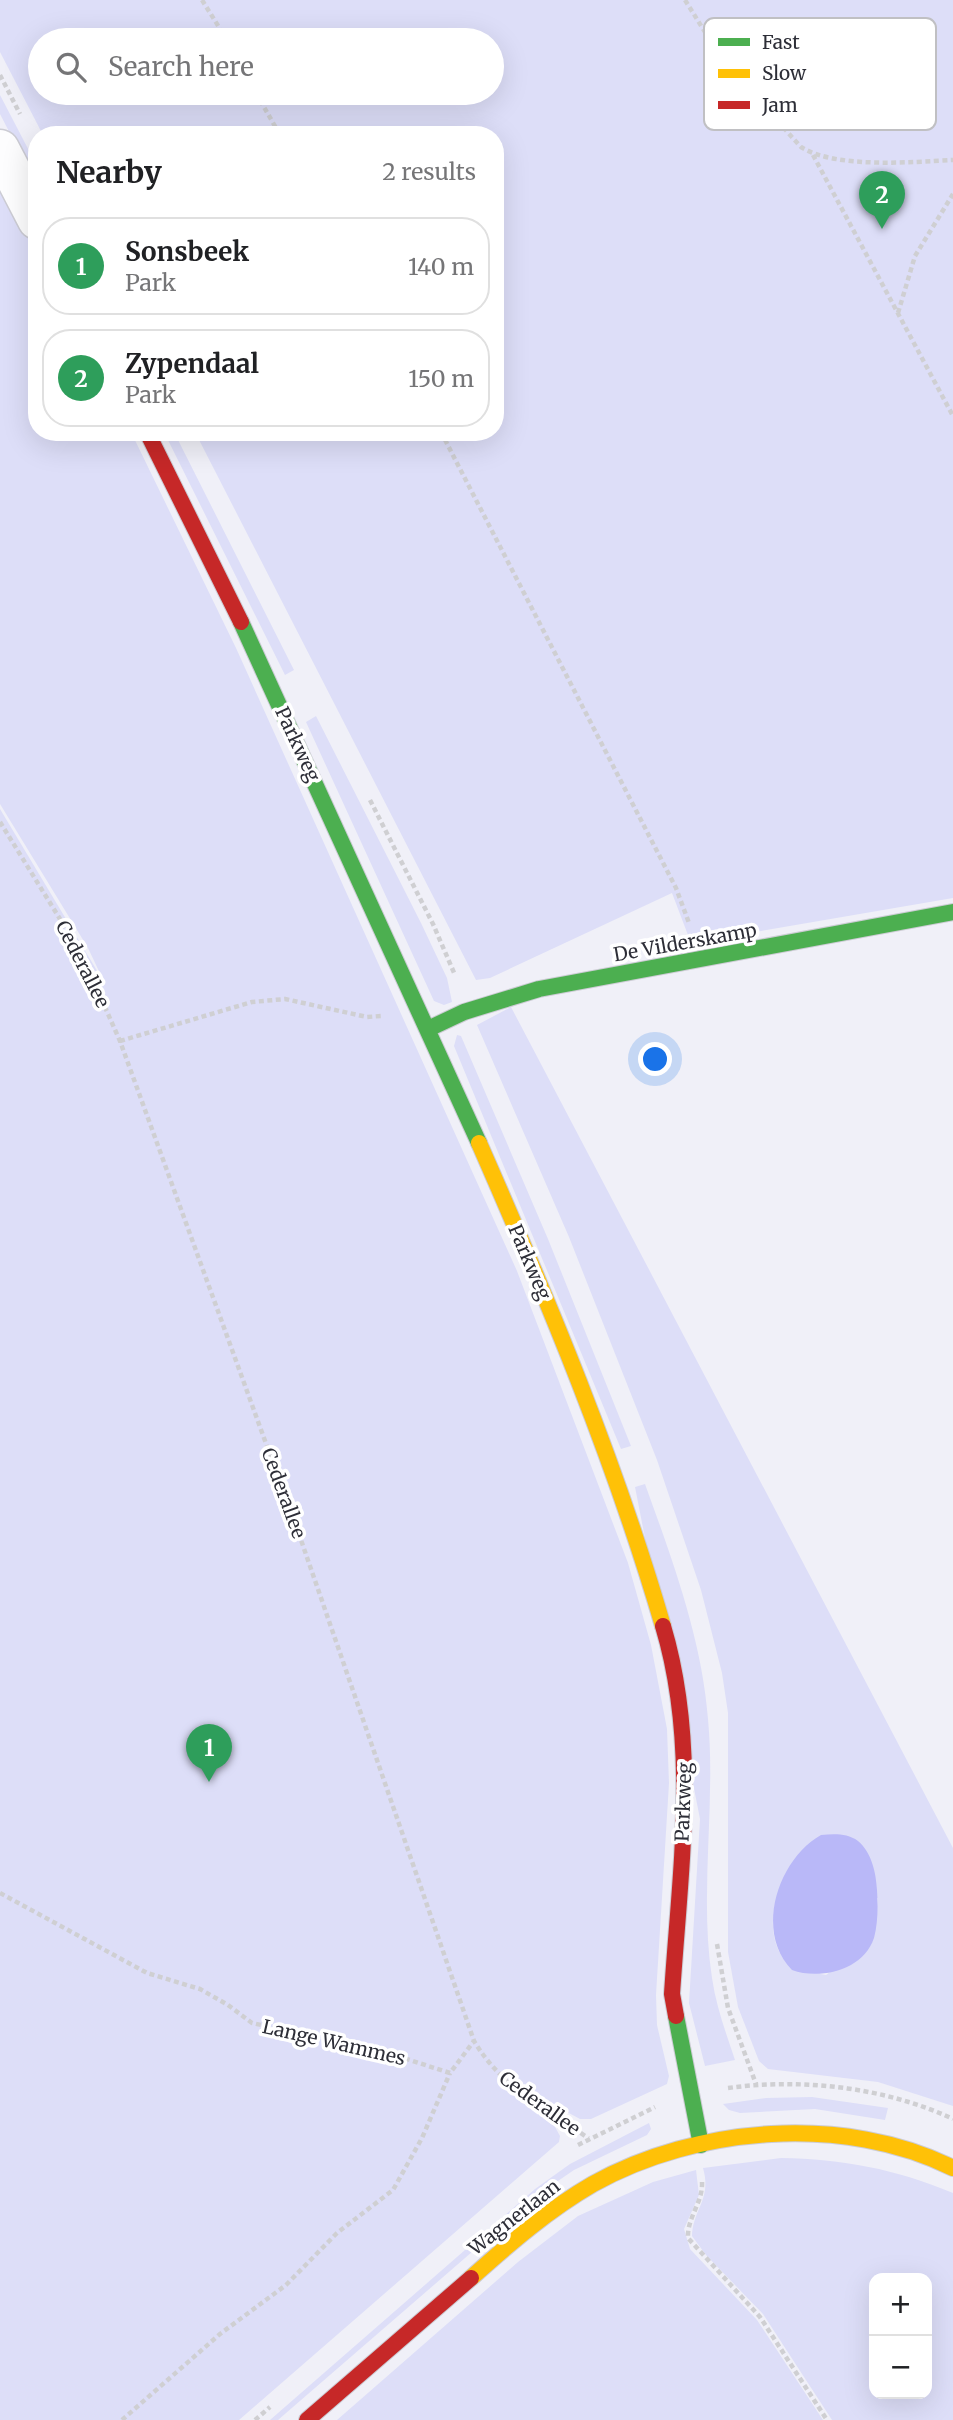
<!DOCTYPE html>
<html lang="en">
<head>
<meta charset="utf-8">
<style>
  body { margin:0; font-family:Merriweather,serif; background:#f2f2f2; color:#202124 }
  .controls { position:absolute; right:21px; bottom:21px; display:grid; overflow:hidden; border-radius:14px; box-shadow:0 7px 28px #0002 }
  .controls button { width:63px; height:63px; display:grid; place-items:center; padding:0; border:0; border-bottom:2px solid #e0e0e0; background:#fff; color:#202124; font:35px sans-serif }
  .you { position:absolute; left:656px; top:1060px; width:24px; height:24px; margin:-18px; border:5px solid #fff; border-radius:50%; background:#1a73e8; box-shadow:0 0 0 10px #1a73e833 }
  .badge { display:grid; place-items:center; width:46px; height:46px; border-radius:50%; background:#71727b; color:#fff; font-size:23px; font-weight:700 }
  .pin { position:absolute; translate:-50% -58px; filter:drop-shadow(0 2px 4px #0008) }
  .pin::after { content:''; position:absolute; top:37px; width:24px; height:21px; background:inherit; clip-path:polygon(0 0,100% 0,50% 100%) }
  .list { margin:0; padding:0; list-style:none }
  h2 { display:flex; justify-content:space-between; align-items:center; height:91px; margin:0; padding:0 28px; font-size:30px }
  h2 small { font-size:23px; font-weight:400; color:#757577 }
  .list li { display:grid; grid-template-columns:46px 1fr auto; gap:21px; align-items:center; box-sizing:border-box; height:98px; margin:0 14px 14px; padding:0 14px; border:2px solid #e0e0e0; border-radius:28px }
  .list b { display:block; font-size:26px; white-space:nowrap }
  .list p { margin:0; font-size:23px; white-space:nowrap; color:#757577 }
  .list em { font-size:23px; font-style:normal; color:#757577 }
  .icon { flex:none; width:38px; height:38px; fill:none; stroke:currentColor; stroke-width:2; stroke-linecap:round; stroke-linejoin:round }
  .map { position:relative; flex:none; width:953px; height:2420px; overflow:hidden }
  .search { position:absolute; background:#fff; box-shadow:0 7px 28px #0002; left:28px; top:28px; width:476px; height:77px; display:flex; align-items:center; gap:18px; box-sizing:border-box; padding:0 24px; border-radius:38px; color:#757577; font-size:26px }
  .panel { position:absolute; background:#fff; box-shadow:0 7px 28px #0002; left:28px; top:126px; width:476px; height:315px; border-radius:28px }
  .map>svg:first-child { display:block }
  .green { fill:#dddef8; fill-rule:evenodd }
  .water { fill:#b9b8f8 }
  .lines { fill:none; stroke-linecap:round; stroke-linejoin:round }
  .street-casing { stroke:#ccccd4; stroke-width:41 }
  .fast-casing { stroke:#ccccd4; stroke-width:18 }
  .slow-casing { stroke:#ccccd4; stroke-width:18 }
  .jam-casing { stroke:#ccccd4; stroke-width:18 }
  .path { stroke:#cfcfd2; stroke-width:4.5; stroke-dasharray:5 3.5; stroke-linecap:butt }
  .street { stroke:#fdfdfe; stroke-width:38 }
  .fast { stroke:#4caf50; stroke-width:16 }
  .slow { stroke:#ffc107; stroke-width:16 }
  .jam { stroke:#c62828; stroke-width:16 }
  .labels { text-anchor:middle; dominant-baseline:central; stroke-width:7; stroke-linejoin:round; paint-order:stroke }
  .street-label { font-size:19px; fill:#2d2e37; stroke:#fff }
  .key { fill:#fff; stroke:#c0c0c3; stroke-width:2 }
  .key-label { font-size:19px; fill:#2d2e37 }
</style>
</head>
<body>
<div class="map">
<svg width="953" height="2420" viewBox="0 0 953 2420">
  <rect width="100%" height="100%" fill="#f0f0f8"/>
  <path class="green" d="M0,0H953V898L691,943L672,893L490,978L476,980L195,432H495V135H43L0,52ZM40,40H492V93H40Z
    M0,95L37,166V186L0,114Z
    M0,178L37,249V432H131L236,648L517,1271L628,1563L651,1645L667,1729L669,1783L656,1995L657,2025L669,2076L667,2084L591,2119H580L567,2112L554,2125L560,2136L559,2142L239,2420H0V809L105,984L88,948L0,804Z
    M164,432H174L294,670L285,675Z
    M316,716L421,923L447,978L452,1002L444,1005L434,1001L306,722Z
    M511,1007L953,1848V2106L878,2082L768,2069L759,2061L738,2007L728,1952V1713L722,1673L701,1590L657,1460L569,1237L477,1025ZM777,1897L878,1898L873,1941L826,1975L792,1969C772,1950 769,1923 777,1897Z
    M457,1035L461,1036L548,1239L631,1446L621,1449L454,1046Z
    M645,1484C672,1559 702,1639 708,1719C716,1805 699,1893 712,1978C716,2006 726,2033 735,2060L705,2066L689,2003L700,1819L635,1487Z
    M812,2097L888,2108L885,2120L815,2109L740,2113L729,2110L723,2104L766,2098Z
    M649,2123L651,2129L647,2135L574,2170L539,2194L278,2420H270L535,2189L570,2164Z
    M781,2158C842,2159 896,2169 953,2193V2420H832L763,2314L706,2255L692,2236C693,2209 712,2199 703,2168ZM874,2278H927V2394H874Z
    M696,2170L699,2195L684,2229L690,2249L757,2320L823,2420H337L518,2262L578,2216L653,2182Z"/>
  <path class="water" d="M821,1835C834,1834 847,1833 858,1841C872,1853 876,1873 877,1890C878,1906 878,1923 874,1938C863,1971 819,1980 792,1970C754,1932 778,1859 821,1835Z"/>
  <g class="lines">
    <defs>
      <path id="street" d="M0,149L37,220"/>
      <path id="fast" d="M241,622L479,1143
        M428,1029L464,1012L539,989L953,912
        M676,2016L701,2145"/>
      <path id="slow" d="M479,1143C548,1300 615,1461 663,1626
        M471,2278C510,2243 548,2210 593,2184C697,2126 845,2114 953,2168"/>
      <path id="jam" d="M147,432L241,622
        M663,1626C699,1746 680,1871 672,1994L676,2016
        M307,2420L471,2278"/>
    </defs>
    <use href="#street" class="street-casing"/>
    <use href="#fast" class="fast-casing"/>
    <use href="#slow" class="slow-casing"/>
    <use href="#jam" class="jam-casing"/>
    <path class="path" d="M202,0L227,40
      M685,0L723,61L801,147C836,169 912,162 953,160
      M0,75L20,114
      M256,93L280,135
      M813,155L953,416
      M898,313L915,256L953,194
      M441,432L676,888L689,923
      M370,800L433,924L455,975
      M0,822L81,953L120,1041L301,1540L474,2041C502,2088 545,2108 588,2138
      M120,1041L252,1002L285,999L367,1017L381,1016
      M0,1893L147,1973L200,1989L228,2005L252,2023L385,2052L450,2073L474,2041
      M717,1944L728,2008L756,2084
      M728,2088C801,2078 885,2087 953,2119
      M578,2145L655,2107
      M702,2182C703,2203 687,2217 688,2238L760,2317L827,2420
      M122,2420L220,2334L286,2285L337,2233L393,2190L422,2138L450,2073
      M255,2420L270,2407"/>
    <use href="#street" class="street"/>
    <use href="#fast" class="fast"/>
    <use href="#slow" class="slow"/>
    <use href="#jam" class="jam"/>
  </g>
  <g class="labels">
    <g class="street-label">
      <text transform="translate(298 744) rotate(65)">Parkweg</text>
      <text transform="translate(685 942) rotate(-10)">De Vilderskamp</text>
      <text transform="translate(83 964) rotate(63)">Cederallee</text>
      <text transform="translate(530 1262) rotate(67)">Parkweg</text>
      <text transform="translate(284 1493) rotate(70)">Cederallee</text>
      <text transform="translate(683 1802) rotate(-88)">Parkweg</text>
      <text transform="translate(334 2042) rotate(13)">Lange Wammes</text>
      <text transform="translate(540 2103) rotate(36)">Cederallee</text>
      <text transform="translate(514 2217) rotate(-38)">Wagnerlaan</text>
    </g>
  </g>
  <rect x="704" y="18" width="232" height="112" rx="10" class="key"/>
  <rect x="718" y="38" width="32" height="8" fill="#4caf50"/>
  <rect x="718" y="69" width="32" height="9" fill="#ffc107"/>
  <rect x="718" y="101" width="32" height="8" fill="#c62828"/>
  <g class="key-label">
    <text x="762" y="49">Fast</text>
    <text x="762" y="80">Slow</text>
    <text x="762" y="112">Jam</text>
  </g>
</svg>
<div class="controls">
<button>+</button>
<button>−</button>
</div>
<div class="you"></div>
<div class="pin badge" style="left:209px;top:1782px;background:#2e9e5b">1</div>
<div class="pin badge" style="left:882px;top:229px;background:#2e9e5b">2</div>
<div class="search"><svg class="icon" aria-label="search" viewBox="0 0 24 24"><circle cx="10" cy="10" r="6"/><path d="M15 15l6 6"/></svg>Search here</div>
<section class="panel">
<h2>Nearby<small>2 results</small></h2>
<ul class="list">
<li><span class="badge" style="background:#2e9e5b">1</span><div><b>Sonsbeek</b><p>Park</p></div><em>140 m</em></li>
<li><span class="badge" style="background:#2e9e5b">2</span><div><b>Zypendaal</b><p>Park</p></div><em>150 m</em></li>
</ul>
</section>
</div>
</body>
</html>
